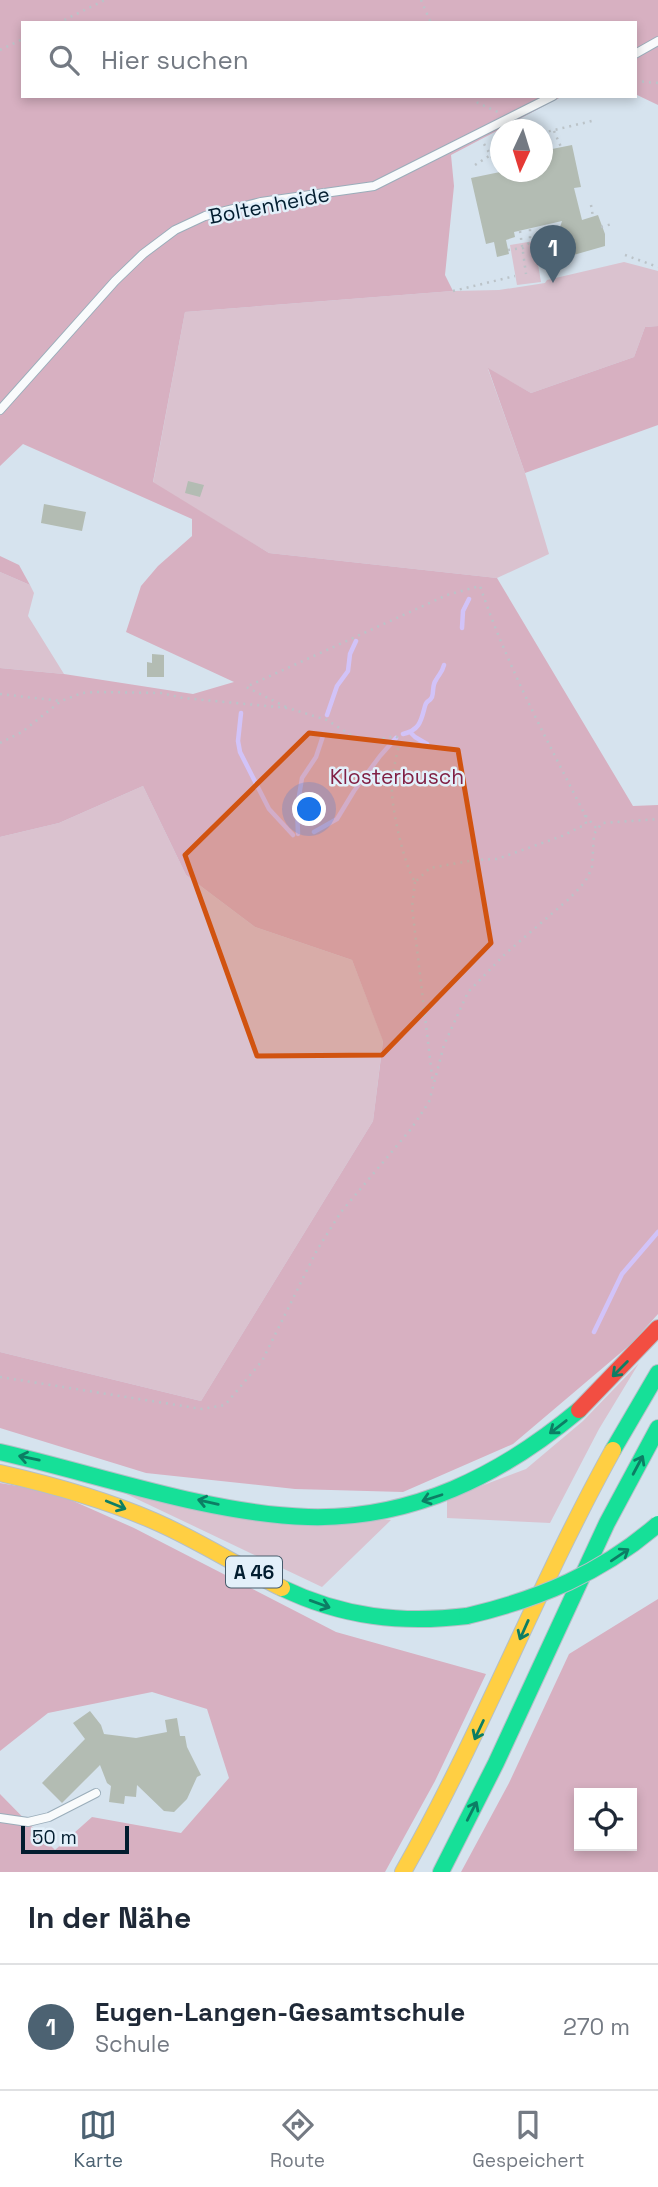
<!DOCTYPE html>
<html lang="de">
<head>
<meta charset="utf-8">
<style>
  body { margin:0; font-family:"Space Grotesk",sans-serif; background:#f6f6f7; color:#1f2937 }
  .controls { position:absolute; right:21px; bottom:21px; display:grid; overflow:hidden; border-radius:0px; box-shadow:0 4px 10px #0003 }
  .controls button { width:63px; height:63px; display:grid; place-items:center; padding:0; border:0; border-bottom:2px solid #e0e1e3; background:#fff; color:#1f2937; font:35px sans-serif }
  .compass { position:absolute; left:490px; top:119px; width:63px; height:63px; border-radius:50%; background:#fff; box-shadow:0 4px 10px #0003; rotate:184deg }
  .scale { position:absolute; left:21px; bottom:18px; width:108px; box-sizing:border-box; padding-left:7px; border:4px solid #021d2f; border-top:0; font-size:19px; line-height:24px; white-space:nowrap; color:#021d2f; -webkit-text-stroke:5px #e3f0fa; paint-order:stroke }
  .you { position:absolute; left:310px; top:810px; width:24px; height:24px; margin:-18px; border:5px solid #fff; border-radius:50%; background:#1a73e8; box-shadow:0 0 0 10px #1a73e833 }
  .badge { display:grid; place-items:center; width:46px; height:46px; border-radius:50%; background:#4c6272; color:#fff; font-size:23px; font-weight:700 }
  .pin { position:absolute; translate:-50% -58px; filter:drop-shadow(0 2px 4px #0008) }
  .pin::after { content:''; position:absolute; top:37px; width:24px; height:21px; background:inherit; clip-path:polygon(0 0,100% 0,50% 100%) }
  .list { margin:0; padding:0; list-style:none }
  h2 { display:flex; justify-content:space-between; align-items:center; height:91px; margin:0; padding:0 28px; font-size:30px }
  h2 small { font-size:23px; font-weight:400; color:#747a83 }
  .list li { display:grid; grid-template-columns:46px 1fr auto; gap:21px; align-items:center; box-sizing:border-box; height:126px; padding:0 28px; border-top:2px solid #e0e1e3 }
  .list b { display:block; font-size:26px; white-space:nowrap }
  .list p { margin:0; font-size:23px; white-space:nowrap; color:#747a83 }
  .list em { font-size:23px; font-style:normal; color:#747a83 }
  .icon { flex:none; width:38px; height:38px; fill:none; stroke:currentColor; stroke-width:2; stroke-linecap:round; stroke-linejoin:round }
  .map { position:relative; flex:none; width:658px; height:1872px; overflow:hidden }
  .search { position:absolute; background:#fff; box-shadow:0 4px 10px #0003; left:21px; right:21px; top:21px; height:77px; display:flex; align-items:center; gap:18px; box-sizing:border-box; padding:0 24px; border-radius:0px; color:#747a83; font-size:26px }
  .sheet { height:217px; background:#fff }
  nav { display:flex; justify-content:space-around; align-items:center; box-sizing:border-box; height:98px; border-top:2px solid #e0e1e3; background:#fff; font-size:19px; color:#747a83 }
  nav a { display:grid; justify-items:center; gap:4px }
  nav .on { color:#4c6272 }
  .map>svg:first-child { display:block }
  .green { fill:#dac2cf }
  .forest { fill:#d7b0c1; fill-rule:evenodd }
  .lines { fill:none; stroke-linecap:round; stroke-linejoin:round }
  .stream { stroke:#d2c3f8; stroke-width:4.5 }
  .building { fill:#b3bcb3 }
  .lane-casing { stroke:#9aadba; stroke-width:10 }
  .fast-casing { stroke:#b5bfc7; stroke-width:18 }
  .slow-casing { stroke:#b5bfc7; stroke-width:18 }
  .jam-casing { stroke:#b5bfc7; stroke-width:18 }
  .path { stroke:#bbc3c8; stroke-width:2.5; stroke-dasharray:2 5; stroke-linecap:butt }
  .lane { stroke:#f9fbfc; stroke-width:8 }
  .fast { stroke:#16e098; stroke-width:16 }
  .slow { stroke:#ffcf43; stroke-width:16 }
  .jam { stroke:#f24e42; stroke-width:16 }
  .fast-bridge-casing { stroke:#b5bfc7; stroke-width:18; stroke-linecap:butt }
  .fast-bridge { stroke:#16e098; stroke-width:16 }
  .oneway { stroke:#0c7e64 }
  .marked { fill:#d15310; fill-opacity:0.2; stroke:#d15310; stroke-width:5; stroke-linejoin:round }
  .labels { text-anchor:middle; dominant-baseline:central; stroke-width:5; stroke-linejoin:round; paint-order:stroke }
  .shield { fill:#e3f0fa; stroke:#465c6c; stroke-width:2 }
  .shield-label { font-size:19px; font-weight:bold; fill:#021d2f }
  .street-label { font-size:21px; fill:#021d2f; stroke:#e3f0fa }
  .park-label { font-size:21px; fill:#812145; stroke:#e3f0fa }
</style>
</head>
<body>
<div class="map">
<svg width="658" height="1872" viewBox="0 0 658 1872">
  <rect width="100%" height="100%" fill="#d6e3ee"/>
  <path class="green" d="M534,241L541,282L517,285L510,245Z
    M624,262L658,271V326L645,327L634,357L531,393L488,369L525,473L549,554L497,578L269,553L153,483L185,312L453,291L499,290L545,283L547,280Z
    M0,572L30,585L34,593L28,616L64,674L0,668Z
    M143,786L186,875L255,927L352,960L383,1040L373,1121L201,1401L0,1352V837L59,823Z
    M639,1363L599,1429L550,1523L447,1518V1499L526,1469L583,1421Z
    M120,1491L391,1520L322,1587Z"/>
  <path class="forest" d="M0,0H658V105L635,94V23H23V96H563L451,155L454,186L445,275L453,291L185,312L153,482L269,553L497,578L633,806L658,805V1314L631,1344L513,1444L403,1492L295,1489L146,1473L0,1428V1352L201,1401L373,1121L383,1041L352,960L255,927L186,875L143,786L59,823L0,837V668L64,674L193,694L234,682L126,632L141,586L158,566L192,536V519L23,444L0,466Z
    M658,326V425L525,473L488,368L531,393L634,357L645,327Z
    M0,556L19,565L30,585L0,572Z
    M0,1483L53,1492L134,1528L336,1632L486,1674L435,1781L385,1872H0V1794L55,1850L92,1817L181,1833L229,1778L207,1709L152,1692L48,1713L0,1751Z
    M658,1599V1872H461L509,1783L569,1654ZM579,1793H632V1846H579Z"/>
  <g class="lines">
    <path class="stream" d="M462,628L463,611L469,599
      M241,713L238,741L240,752L269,809L293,835
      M327,715L337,686L348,671L350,654L356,641
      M411,733L415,737L427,744
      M403,734C420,730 421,721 425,706C427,699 429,703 432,697C434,691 432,685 436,680C439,674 442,673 444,665
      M314,832L337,819L354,791L380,756L396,738
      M298,834L297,808L302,778L316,757L323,736
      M594,1332L622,1274L658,1232"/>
  </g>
  <path class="building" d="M572,145L581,187L574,188L582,220L598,215L605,234V246L563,258L562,251L554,246L562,221L514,232L515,237L506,240L509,254L497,257L494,242L486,244L471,178L500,172H542V151Z
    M188,481L204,485L200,497L185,493Z
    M44,504L86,512L82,531L41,523Z
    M152,654L164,655V677H147V662L152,663Z
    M90,1711L101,1725L104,1734L136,1738L167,1732L165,1720L177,1718L180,1736H185L187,1747L201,1775L197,1777L187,1799L174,1812L164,1811L137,1785L136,1797L125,1796L124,1804L109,1802L111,1786L107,1783L100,1765L62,1803L42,1783L85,1739L73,1723Z"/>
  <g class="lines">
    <defs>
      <path id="lane" d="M635,54L658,41
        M0,410L115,281L143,254L175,230L205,216L261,202L374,186L553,96
        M0,1818L28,1822L49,1817L96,1793"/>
      <path id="fast" d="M613,1450L658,1373
        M0,1452C97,1474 209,1514 308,1517C412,1520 501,1475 579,1410
        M282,1588C342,1617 402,1624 467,1616
        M441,1872L496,1763L607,1523L658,1428"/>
      <path id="slow" d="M0,1473C53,1485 104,1499 154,1521C198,1540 239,1567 282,1588
        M403,1872C481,1735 537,1587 613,1450"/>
      <path id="jam" d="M579,1410L658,1328"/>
    </defs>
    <use href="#lane" class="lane-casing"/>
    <use href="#fast" class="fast-casing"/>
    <use href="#slow" class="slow-casing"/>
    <use href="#jam" class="jam-casing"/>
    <path class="path" d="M421,0L431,23
      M58,23L105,0
      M0,50L23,39
      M635,81L658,83
      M473,96L478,103L498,112
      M554,131L561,147
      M542,133L596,120
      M484,144L500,171
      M475,165L500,149
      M591,205L593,217
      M601,227L612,224
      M520,231L526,274
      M508,250L523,248L530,242V229
      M625,255L658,267
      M453,291L515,276
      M0,694L61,701
      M286,707L246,687L447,595L480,586C507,666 547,740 585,815L597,829
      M0,743L22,732L61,701L82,693L98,692L161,693L183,698L288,708L327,720L357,739L376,740L395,736L400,739C397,755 391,776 392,793C393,814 404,864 415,882L430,868L475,860L497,859L562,836L586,824L585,815
      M415,882L412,907L433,1084
      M0,1377L202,1409L225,1405L262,1361L317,1250L341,1212L411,1129L429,1102L444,1045L468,992L505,954L570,898L585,882L592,868L594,834L602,823L658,819"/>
    <use href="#lane" class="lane"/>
    <use href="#fast" class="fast"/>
    <use href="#slow" class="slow"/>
    <use href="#jam" class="jam"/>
    <defs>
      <path id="fast-bridge" d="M467,1616C539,1599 602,1573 658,1524"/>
    </defs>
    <use href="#fast-bridge" class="fast-bridge-casing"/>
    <use href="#fast-bridge" class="fast-bridge"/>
  </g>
  <defs><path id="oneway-shaft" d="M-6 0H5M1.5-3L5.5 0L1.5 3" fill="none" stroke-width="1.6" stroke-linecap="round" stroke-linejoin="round" transform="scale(1.75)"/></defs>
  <g class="oneway">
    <use href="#oneway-shaft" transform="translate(620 1369) rotate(135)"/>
    <use href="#oneway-shaft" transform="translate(558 1427) rotate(142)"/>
    <use href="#oneway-shaft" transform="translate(29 1458) rotate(-168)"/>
    <use href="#oneway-shaft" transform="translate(638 1465) rotate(-62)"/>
    <use href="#oneway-shaft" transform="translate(432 1498) rotate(162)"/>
    <use href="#oneway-shaft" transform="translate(208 1502) rotate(-167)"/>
    <use href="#oneway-shaft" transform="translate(116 1505) rotate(22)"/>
    <use href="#oneway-shaft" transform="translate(620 1555) rotate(-34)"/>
    <use href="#oneway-shaft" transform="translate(320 1604) rotate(20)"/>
    <use href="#oneway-shaft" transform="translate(524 1630) rotate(114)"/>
    <use href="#oneway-shaft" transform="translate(479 1730) rotate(115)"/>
    <use href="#oneway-shaft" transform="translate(472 1811) rotate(-63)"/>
  </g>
  <path class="marked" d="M309,733L458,750L491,943L382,1055L257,1056L185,855Z"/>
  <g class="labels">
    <rect class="shield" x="226" y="1556.5" width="56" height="31" rx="5"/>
    <g class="shield-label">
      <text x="254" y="1572">A 46</text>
    </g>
    <g class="street-label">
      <text transform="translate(269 205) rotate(-11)">Boltenheide</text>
    </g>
    <g class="park-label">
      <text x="397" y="776">Klosterbusch</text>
    </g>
  </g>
</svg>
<div class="controls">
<button><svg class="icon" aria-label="locate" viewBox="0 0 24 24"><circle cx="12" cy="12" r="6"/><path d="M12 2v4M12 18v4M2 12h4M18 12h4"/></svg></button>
</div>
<svg class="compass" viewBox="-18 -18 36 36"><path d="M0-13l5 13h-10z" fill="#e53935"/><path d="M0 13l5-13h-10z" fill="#747a83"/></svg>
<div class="scale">50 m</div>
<div class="you"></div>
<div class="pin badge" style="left:553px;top:283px">1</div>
<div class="search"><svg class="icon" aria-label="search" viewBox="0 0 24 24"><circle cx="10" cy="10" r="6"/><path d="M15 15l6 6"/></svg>Hier suchen</div>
</div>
<section class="sheet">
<h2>In der Nähe<small></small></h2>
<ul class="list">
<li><span class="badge">1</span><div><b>Eugen-Langen-Gesamtschule</b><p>Schule</p></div><em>270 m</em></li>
</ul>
</section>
<nav>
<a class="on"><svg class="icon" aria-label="map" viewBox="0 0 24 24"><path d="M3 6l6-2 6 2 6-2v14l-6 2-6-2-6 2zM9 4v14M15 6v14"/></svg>Karte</a>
<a><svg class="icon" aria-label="directions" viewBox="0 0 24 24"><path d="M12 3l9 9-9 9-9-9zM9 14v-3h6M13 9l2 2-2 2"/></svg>Route</a>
<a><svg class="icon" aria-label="saved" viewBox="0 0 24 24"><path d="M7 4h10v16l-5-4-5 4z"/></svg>Gespeichert</a>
</nav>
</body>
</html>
